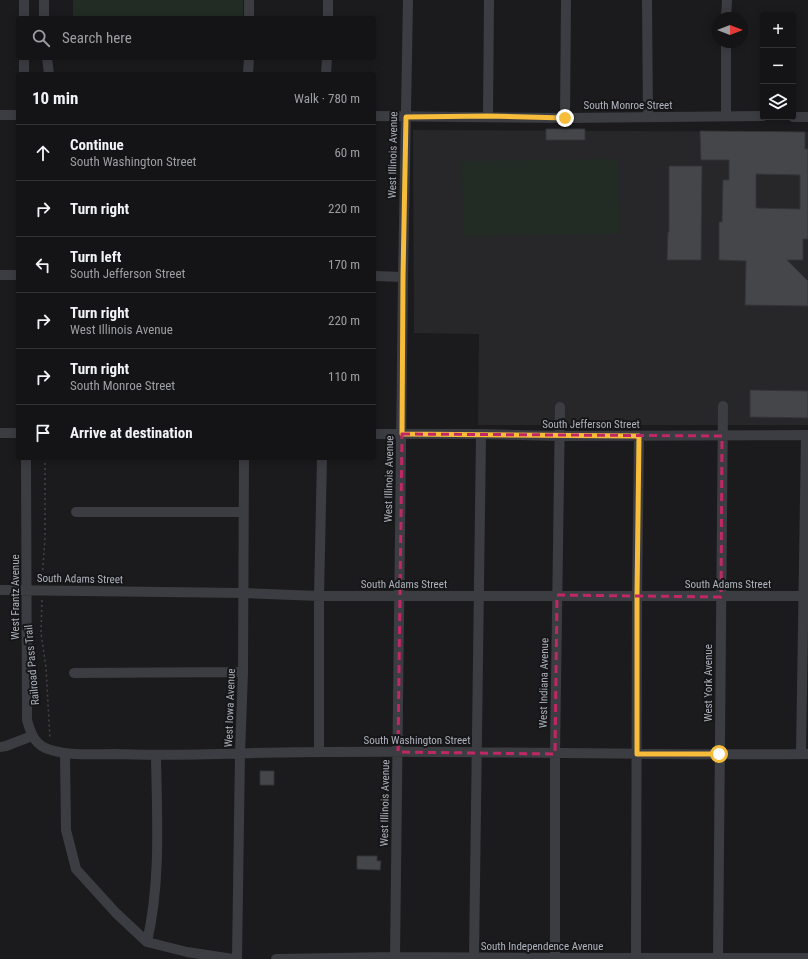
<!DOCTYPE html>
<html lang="en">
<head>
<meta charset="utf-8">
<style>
  body { margin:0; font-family:"Roboto Condensed",sans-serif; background:#1d1d1f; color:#f1f3f6 }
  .controls { position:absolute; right:12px; top:12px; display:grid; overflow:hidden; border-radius:4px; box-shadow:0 2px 10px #0003 }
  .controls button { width:36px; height:36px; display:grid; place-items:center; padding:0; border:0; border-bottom:1px solid #333335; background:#141416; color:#f1f3f6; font:20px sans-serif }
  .compass { position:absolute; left:712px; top:12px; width:36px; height:36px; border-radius:50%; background:#141416; box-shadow:0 2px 10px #0003; rotate:90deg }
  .stop { position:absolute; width:12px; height:12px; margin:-9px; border:3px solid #f7bd3a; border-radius:50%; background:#fff }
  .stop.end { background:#f7bd3a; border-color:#fff; box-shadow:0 1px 4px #0008 }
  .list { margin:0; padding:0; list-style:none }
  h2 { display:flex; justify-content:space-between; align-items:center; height:52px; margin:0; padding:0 16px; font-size:17px }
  h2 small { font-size:13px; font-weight:400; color:#9d9ea1 }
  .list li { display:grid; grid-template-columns:26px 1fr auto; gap:12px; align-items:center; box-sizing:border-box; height:56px; padding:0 16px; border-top:1px solid #333335 }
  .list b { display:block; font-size:15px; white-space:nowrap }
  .list p { margin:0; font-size:13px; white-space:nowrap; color:#9d9ea1 }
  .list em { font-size:13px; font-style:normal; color:#9d9ea1 }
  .icon { flex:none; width:22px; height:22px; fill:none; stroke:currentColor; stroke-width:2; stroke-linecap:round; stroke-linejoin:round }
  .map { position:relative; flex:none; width:808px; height:959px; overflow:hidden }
  .search { position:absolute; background:#141416; box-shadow:0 2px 10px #0003; left:16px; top:16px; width:360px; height:44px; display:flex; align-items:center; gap:10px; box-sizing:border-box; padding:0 14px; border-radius:4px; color:#9d9ea1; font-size:15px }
  .panel { position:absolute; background:#141416; box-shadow:0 2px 10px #0003; left:16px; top:72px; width:360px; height:388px; border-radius:4px }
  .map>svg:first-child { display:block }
  .built { fill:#27272a }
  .green { fill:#222c24 }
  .building { fill:#45464a; stroke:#353539; fill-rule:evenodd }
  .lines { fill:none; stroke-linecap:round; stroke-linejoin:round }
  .path { stroke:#42444a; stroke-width:1.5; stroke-dasharray:2 3; stroke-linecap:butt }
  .minor { stroke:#3c3d42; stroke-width:10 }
  .route { stroke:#f7bd3a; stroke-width:5 }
  .marked { fill:none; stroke:#c02765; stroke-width:3; stroke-dasharray:8 5; stroke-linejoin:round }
  .labels { text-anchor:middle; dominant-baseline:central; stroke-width:4; stroke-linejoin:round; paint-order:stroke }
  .street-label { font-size:11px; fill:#adb2bd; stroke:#161618 }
</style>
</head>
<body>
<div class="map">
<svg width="808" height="959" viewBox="0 0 808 959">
  <rect width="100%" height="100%" fill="#1b1b1d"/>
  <path class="built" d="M413,130L808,132V425H478L479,334L414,333Z"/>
  <path class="green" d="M73,0H243V18H73Z
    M618,159L619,234L463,236L462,161Z"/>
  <path class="building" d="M546,129H585V140H546Z
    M700,131L805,132V149H808V239H803V260H787L808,281V306L745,305L746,261L719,260V222H722L723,180H729V160H701ZM756,174L800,175V209L756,208Z
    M669,166H702L701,260H667L668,232H669Z
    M750,390L808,391V418L750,417Z
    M260,771H274V785H260Z
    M357,856H377V861H381L380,870L357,869Z"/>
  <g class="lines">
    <path class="path" d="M42,580L45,538V458
      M42,600L41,633L46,668L50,739"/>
    <path class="minor" d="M24,0V18
      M647,0L648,117
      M44,18V0
      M249,18V0
      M328,18V0
      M726,18L727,0
      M24,58V74
      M47,58L49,74
      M248,74L249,58
      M326,74L327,58
      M0,115H18
      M374,116L565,118L763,116
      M488,116L489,0
      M726,116V42
      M793,117H808
      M565,118L566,0
      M0,275H18
      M374,276L403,277
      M0,433H18
      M374,434H481L560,436L808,435
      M26,458L27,720C31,734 35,746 51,750C70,756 94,754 114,754C183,757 251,752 319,752C482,750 645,756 808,754
      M76,512H243
      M0,590L243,593L319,596H808
      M74,673L243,672
      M0,747L6,746L32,736
      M319,751V596L322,458
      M65,753L66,830L76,869L116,913L147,942L187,952L233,959
      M801,754L806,435
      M147,942C161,881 157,818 156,756
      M474,958L481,434
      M636,958L637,596L639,436
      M237,959L240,753L243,672L244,458
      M276,959L395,957L555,958H808
      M395,959L403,277L408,0
      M555,959V754L560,407
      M718,959L723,406"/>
  </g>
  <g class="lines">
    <path class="route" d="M565,118L488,116L406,117L403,277L402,434L639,436L637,596V754H719"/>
  </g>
  <path class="marked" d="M402,434L722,436L721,597L557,595L555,754L398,752Z"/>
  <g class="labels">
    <g class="street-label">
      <text x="628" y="105">South Monroe Street</text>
      <text transform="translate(393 155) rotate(-89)">West Illinois Avenue</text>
      <text x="591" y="424">South Jefferson Street</text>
      <text transform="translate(389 479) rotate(-89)">West Illinois Avenue</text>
      <text transform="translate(80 579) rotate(1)">South Adams Street</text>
      <text x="404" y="584">South Adams Street</text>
      <text x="728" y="584">South Adams Street</text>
      <text transform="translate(15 597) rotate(-90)">West Frantz Avenue</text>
      <text transform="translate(32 665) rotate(-95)">Railroad Pass Trail</text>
      <text transform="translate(544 683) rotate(-89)">West Indiana Avenue</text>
      <text transform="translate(708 683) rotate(-90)">West York Avenue</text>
      <text transform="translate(230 708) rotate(-88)">West Iowa Avenue</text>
      <text x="417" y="740">South Washington Street</text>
      <text transform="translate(385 803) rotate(-89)">West Illinois Avenue</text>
      <text x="542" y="946">South Independence Avenue</text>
    </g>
  </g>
</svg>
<div class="controls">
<button>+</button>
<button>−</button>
<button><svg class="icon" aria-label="layers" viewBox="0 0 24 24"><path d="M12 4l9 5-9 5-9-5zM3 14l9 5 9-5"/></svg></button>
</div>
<svg class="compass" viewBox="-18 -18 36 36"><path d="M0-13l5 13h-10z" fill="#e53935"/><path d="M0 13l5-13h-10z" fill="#9d9ea1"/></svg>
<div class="stop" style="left:719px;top:754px"></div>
<div class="stop end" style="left:565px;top:118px"></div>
<div class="search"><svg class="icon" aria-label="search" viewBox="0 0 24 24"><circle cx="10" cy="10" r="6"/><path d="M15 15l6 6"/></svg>Search here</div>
<section class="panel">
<h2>10 min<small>Walk · 780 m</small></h2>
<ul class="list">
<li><svg class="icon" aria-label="ahead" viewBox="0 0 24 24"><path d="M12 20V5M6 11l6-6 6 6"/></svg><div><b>Continue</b><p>South Washington Street</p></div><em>60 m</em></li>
<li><svg class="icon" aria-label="right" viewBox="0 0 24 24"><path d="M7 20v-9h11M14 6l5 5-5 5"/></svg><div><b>Turn right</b></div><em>220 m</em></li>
<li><svg class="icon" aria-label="left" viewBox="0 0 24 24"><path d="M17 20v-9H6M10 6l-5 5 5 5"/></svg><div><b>Turn left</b><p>South Jefferson Street</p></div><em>170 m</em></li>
<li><svg class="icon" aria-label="right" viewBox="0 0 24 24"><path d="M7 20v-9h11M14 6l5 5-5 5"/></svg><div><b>Turn right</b><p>West Illinois Avenue</p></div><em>220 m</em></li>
<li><svg class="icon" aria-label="right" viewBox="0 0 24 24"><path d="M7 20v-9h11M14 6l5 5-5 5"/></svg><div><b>Turn right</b><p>South Monroe Street</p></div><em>110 m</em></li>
<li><svg class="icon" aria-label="arrive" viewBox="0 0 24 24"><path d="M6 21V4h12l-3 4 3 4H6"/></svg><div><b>Arrive at destination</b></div></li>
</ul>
</section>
</div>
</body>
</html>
